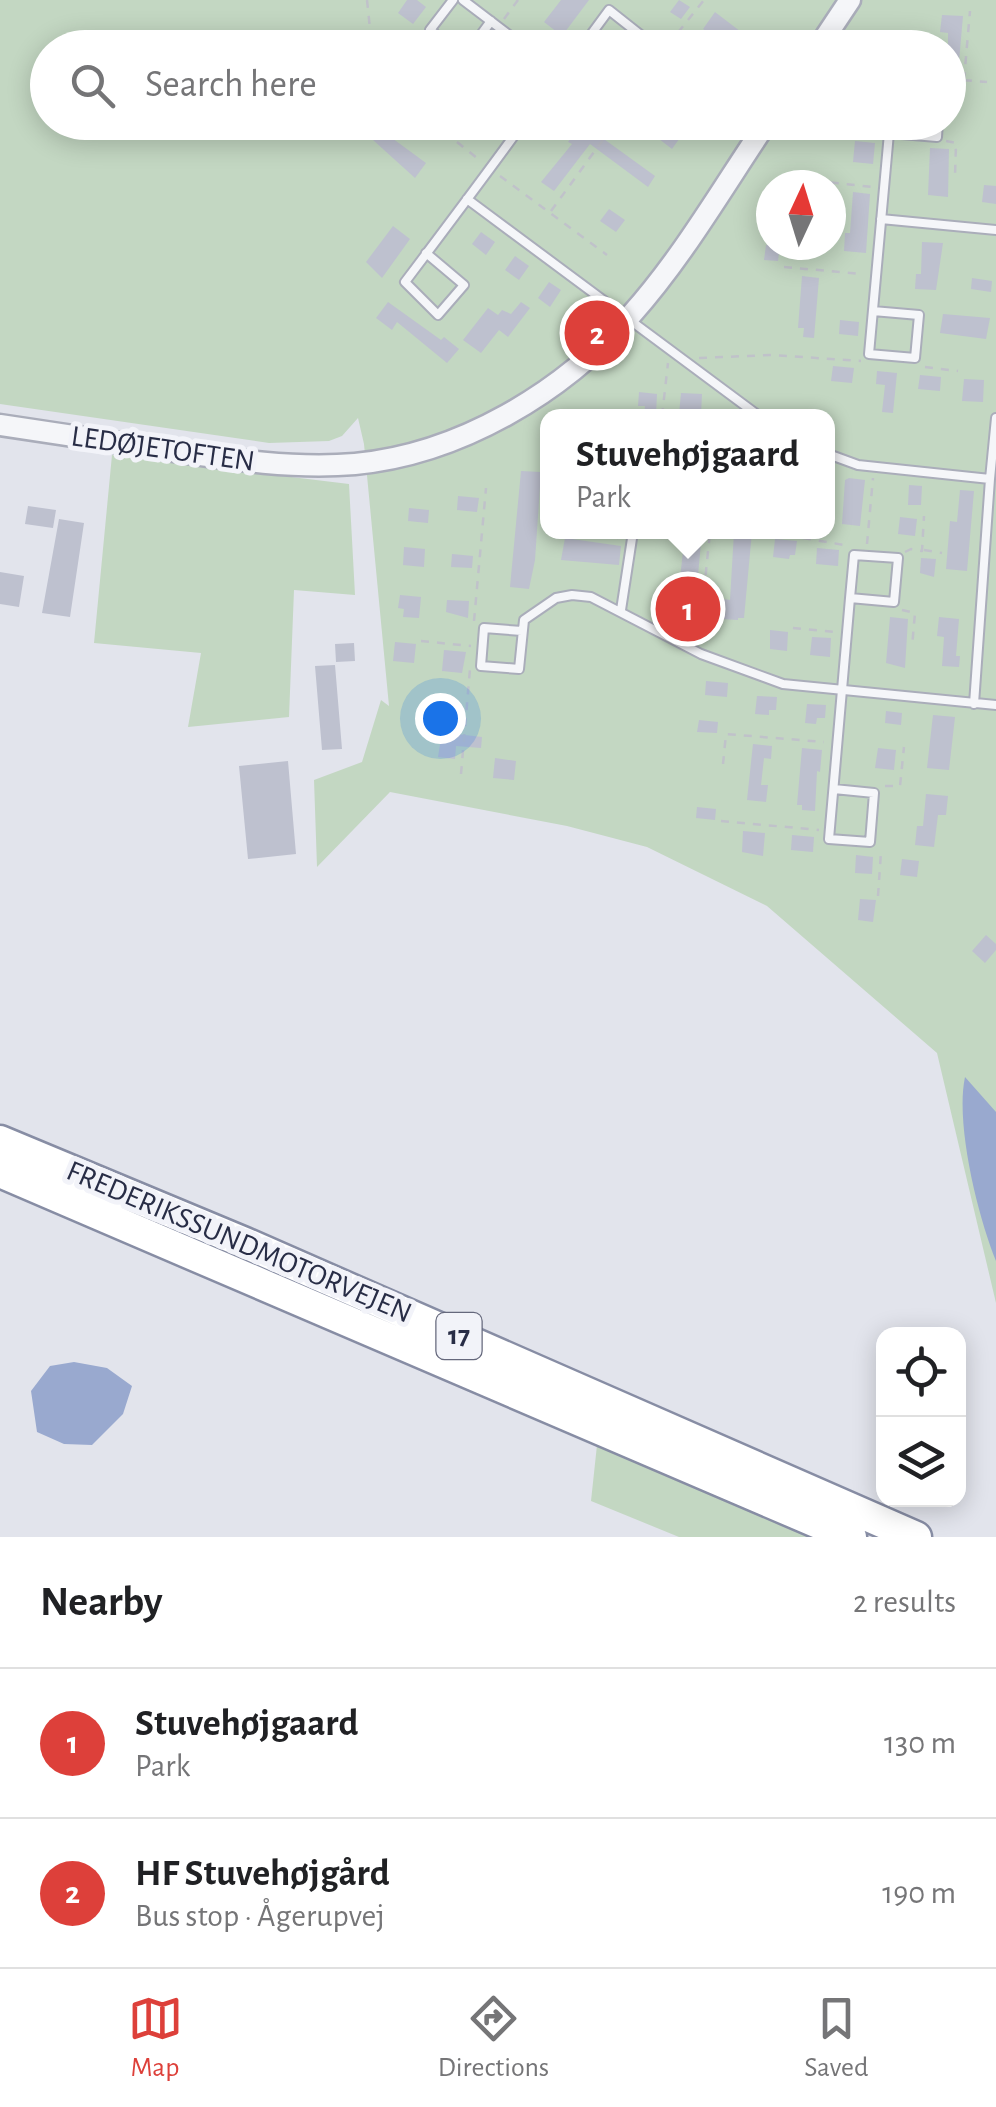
<!DOCTYPE html>
<html lang="en">
<head>
<meta charset="utf-8">
<style>
  body { margin:0; font-family:"Alegreya Sans",sans-serif; background:#f2f2f2; color:#202124 }
  .controls { position:absolute; right:30px; bottom:30px; display:grid; overflow:hidden; border-radius:20px; box-shadow:0 5px 25px #0003 }
  .controls button { width:90px; height:90px; display:grid; place-items:center; padding:0; border:0; border-bottom:2px solid #e0e0e0; background:#fff; color:#202124; font:50px sans-serif }
  .compass { position:absolute; left:756px; top:170px; width:90px; height:90px; border-radius:50%; background:#fff; box-shadow:0 5px 25px #0003; rotate:4deg }
  .you { position:absolute; left:440px; top:718px; width:35px; height:35px; margin:-25px; border:8px solid #fff; border-radius:50%; background:#1a73e8; box-shadow:0 0 0 15px #1a73e833 }
  .badge { display:grid; place-items:center; width:65px; height:65px; border-radius:50%; background:#dd403a; color:#fff; font-size:32px; font-weight:700 }
  .pin { position:absolute; translate:-50% -50%; border:5px solid #fff; box-shadow:0 2px 10px #0006 }
  .popup { position:absolute; left:540px; top:409px; width:295px; height:130px; box-sizing:border-box; display:grid; place-content:center; border-radius:20px; background:#fff; filter:drop-shadow(0 2px 8px #0005); font-size:32px; white-space:nowrap; color:#757577 }
  .popup b { font-size:38px; color:#202124 }
  .popup::after { content:''; position:absolute; left:50%; top:100%; margin-left:-20px; border:20px solid transparent; border-top-color:#fff }
  .list { margin:0; padding:0; list-style:none }
  h2 { display:flex; justify-content:space-between; align-items:center; height:130px; margin:0; padding:0 40px; font-size:42px }
  h2 small { font-size:32px; font-weight:400; color:#757577 }
  .list li { display:grid; grid-template-columns:65px 1fr auto; gap:30px; align-items:center; box-sizing:border-box; height:150px; padding:0 40px; border-top:2px solid #e0e0e0 }
  .list b { display:block; font-size:38px; white-space:nowrap }
  .list p { margin:0; font-size:32px; white-space:nowrap; color:#757577 }
  .list em { font-size:32px; font-style:normal; color:#757577 }
  .icon { flex:none; width:55px; height:55px; fill:none; stroke:currentColor; stroke-width:2; stroke-linecap:round; stroke-linejoin:round }
  .map { position:relative; flex:none; width:996px; height:1537px; overflow:hidden }
  .search { position:absolute; background:#fff; box-shadow:0 5px 25px #0003; left:30px; right:30px; top:30px; height:110px; display:flex; align-items:center; gap:25px; box-sizing:border-box; padding:0 35px; border-radius:55px; color:#757577; font-size:38px }
  .sheet { height:430px; background:#fff }
  nav { display:flex; justify-content:space-around; align-items:center; box-sizing:border-box; height:140px; border-top:2px solid #e0e0e0; background:#fff; font-size:28px; color:#757577 }
  nav a { display:grid; justify-items:center; gap:5px }
  nav .on { color:#dd403a }
  .map>svg:first-child { display:block }
  .green { fill:#c3d7c2; fill-rule:evenodd }
  .water { fill:#99a9cf }
  .building { fill:#bec1cf }
  .lines { fill:none; stroke-linecap:round; stroke-linejoin:round }
  .service-casing { stroke:#aaadba; stroke-width:12 }
  .tertiary-casing { stroke:#aaadba; stroke-width:25 }
  .motorway-casing { stroke:#878da4; stroke-width:35 }
  .path { stroke:#c0c2ca; stroke-width:2.5; stroke-dasharray:8 8; stroke-linecap:butt }
  .service { stroke:#f5f6f9; stroke-width:8 }
  .tertiary { stroke:#f5f6f9; stroke-width:20 }
  .motorway { stroke:#fff; stroke-width:30 }
  .labels { text-anchor:middle; dominant-baseline:central; stroke-width:10; stroke-linejoin:round; paint-order:stroke }
  .shield { fill:#f2f3f9; stroke:#65687c; stroke-width:2.5 }
  .shield-label { font-size:28px; font-weight:bold; fill:#282d46 }
  .street-label { font-size:30px; fill:#282d46; stroke:#f2f3f9 }
</style>
</head>
<body>
<div class="map">
<svg width="996" height="1537" viewBox="0 0 996 1537">
  <rect width="100%" height="100%" fill="#e2e4ec"/>
  <path class="green" d="M0,0H996V1303L937,1053L767,906L647,847L567,826L390,792L317,867L314,780L362,762L381,700L389,706L364,444L358,418L342,436L329,441L269,443L0,404ZM48,48H948V122H48ZM771,185H831V245H771ZM548,416H828V532H548Z
    M112,455L349,484L355,595L294,590L289,717L188,727L201,653L94,643Z
    M597,1445L815,1537H679L591,1501Z"/>
  <path class="water" d="M965,1077L996,1112V1261C978,1217 955,1124 965,1077Z
    M74,1362L107,1368L132,1386L123,1414L92,1445L64,1444L37,1432L31,1391L50,1366Z"/>
  <path class="building" d="M407,0H417L426,7L413,24L398,13Z
    M561,0H589L562,36L544,22Z
    M679,0L690,7L681,19L670,12Z
    M715,12L749,38L742,48H730L703,29Z
    M942,15L963,16L957,84L948,83V33L940,32Z
    M464,122H496L485,138Z
    M582,122H606L597,134L655,176L648,187L590,144L554,191L541,182L572,144L568,142Z
    M637,122H666L682,135L672,149Z
    M381,130L426,163L415,178L373,140Z
    M855,141L875,143L873,164L853,162Z
    M930,148L949,149L948,197L928,195Z
    M984,185L996,186V204L982,202Z
    M853,192L870,194L866,253L844,251L845,233H850Z
    M609,209L625,220L616,232L600,221Z
    M393,226L410,239L382,278L366,262Z
    M481,232L495,242L486,255L472,244Z
    M922,242L943,243L936,290L915,289L916,274H921Z
    M766,245H780L778,261L764,260Z
    M515,256L529,266L519,280L505,270Z
    M802,276L819,278L814,338L803,337L804,328H798Z
    M972,278L992,281L991,292L971,289Z
    M549,282L561,290L550,307L538,298Z
    M388,302L441,340L444,337L459,349L447,363L397,322L392,330L376,318Z
    M521,302L530,308L508,337L499,330L481,353L463,340L488,308L498,315L502,310L511,314Z
    M943,314L990,318L986,339L940,333Z
    M840,320L859,322L858,336L839,334Z
    M833,366L854,368L852,383L831,381Z
    M877,371L897,373L893,413L882,412L885,385L876,384Z
    M920,375L941,377L940,391L918,389Z
    M964,379L984,380L983,402L962,401Z
    M639,392L657,394L656,415L644,414L645,406H638Z
    M681,393L702,394L701,415L679,414Z
    M521,471L541,472L535,560L529,589L510,587Z
    M849,478L865,480L860,526L842,524L845,480Z
    M909,485L922,486L921,505H908Z
    M960,490L974,491L967,571L946,569L950,521L957,522Z
    M458,496L479,498L477,512L457,510Z
    M28,506L56,510L53,528L25,524Z
    M409,508L429,510L428,523L408,521Z
    M900,517L917,519L915,536L898,534Z
    M59,519L84,523L70,617L42,613Z
    M685,532H702L695,608L677,607Z
    M734,532H752L744,618H738V620L721,619L723,599L730,600Z
    M565,538L621,546L619,565L561,560Z
    M775,539L797,541L795,555H790L789,559L773,557Z
    M404,547L425,549L424,567L403,565Z
    M817,548L839,550L838,566L816,564Z
    M452,554L473,556L472,568L451,567Z
    M921,558L936,559L934,577L920,573Z
    M0,572L24,576L19,607L0,604Z
    M400,595L421,597L419,618L403,617L404,609L398,608Z
    M447,600L469,601L468,618L446,612Z
    M890,617L908,619L905,668L886,663Z
    M939,617L959,619L956,656H960L959,667L942,666L944,637L937,636Z
    M770,630L788,632L787,651L770,649Z
    M812,637L831,638L830,657L810,655Z
    M395,642L416,644L414,663L393,661Z
    M354,643L355,661L336,662L335,644Z
    M444,650L466,652L462,673L442,671Z
    M335,665L342,749L322,750L315,666Z
    M706,681L728,683L727,697L705,695Z
    M757,696L777,697L776,710H769V715L755,714Z
    M807,704L826,705L825,718H817L816,724L805,723Z
    M446,707L459,708L456,734L482,737L481,748L456,746L455,759L438,757Z
    M886,711L902,713L901,725L885,723Z
    M933,715L955,717L949,770L927,768Z
    M699,720L718,722L717,733L697,732Z
    M753,744L772,746L771,759L764,758L761,785H768L766,802L747,800Z
    M802,748L822,750L820,772L817,771L815,811L802,810V805H797Z
    M878,748L896,750L894,770L875,768Z
    M495,758L516,761L514,780L493,778Z
    M288,761L296,854L248,859L239,766Z
    M926,794L948,796L946,815H938L934,847L915,845L917,826H923Z
    M697,807L716,809L715,820L696,818Z
    M743,831L765,833L763,856L742,852Z
    M792,835L814,837L813,852L791,850Z
    M856,855L873,857L872,874L855,873Z
    M902,859L919,861L917,877L900,875Z
    M860,899L876,900L873,922L858,920Z
    M986,935L996,944V950L985,963L972,951Z"/>
  <g class="lines">
    <defs>
      <path id="service" d="M453,0L430,30L453,48
        M463,0L526,48
        M471,48L491,21
        M581,48L609,10L657,48
        M889,133L937,137L938,122
        M467,199L759,416
        M881,219L996,230
        M426,253L464,285L438,315L405,282C445,229 485,176 524,122
        M873,311L919,315L915,358L869,354C876,277 883,200 890,122
        M828,454L858,465L990,479L974,704
        M990,479L996,418
        M854,555L898,558L894,602L850,598Z
        M621,610L633,532
        M522,631L484,628L481,666L519,669L524,620L556,598L572,595L591,597L701,654L783,684L996,705
        M834,789L874,793L870,842L829,839L850,598"/>
      <path id="tertiary" d="M818,48L850,0
        M0,425C58,434 116,442 173,451C233,460 294,469 355,464C460,454 562,393 631,315C683,257 723,187 767,122"/>
      <path id="motorway" d="M0,1141L245,1243L916,1537
        M0,1172L851,1537"/>
    </defs>
    <use href="#service" class="service-casing"/>
    <use href="#tertiary" class="tertiary-casing"/>
    <use href="#motorway" class="motorway-casing"/>
    <path class="path" d="M367,0L372,48
      M504,19L518,0
      M668,45L704,0
      M948,79L987,82
      M964,80L970,11
      M432,122L482,162
      M680,122L693,132
      M946,141L956,143L955,176
      M500,176L607,255
      M799,179L872,187
      M551,211L616,122
      M784,267L862,274
      M699,358L772,355L861,361
      M925,367L958,371
      M662,416L668,363
      M585,535L618,538
      M803,538L850,546
      M867,544L873,478
      M924,550L942,553
      M905,552L911,549L922,551L924,516
      M704,591L710,532
      M902,610L915,613L912,647
      M474,621L486,488
      M793,628L836,632
      M421,641L471,646
      M723,764L726,734L824,742
      M461,774L470,669
      M885,786H900L904,747
      M721,821L819,830
      M878,896L881,852L879,849"/>
    <use href="#service" class="service"/>
    <use href="#tertiary" class="tertiary"/>
    <use href="#motorway" class="motorway"/>
  </g>
  <g class="labels">
    <rect class="shield" x="436.5" y="1313" width="45" height="46" rx="8"/>
    <g class="shield-label">
      <text x="459" y="1336">17</text>
    </g>
    <g class="street-label">
      <text transform="translate(163 449) rotate(8)">LEDØJETOFTEN</text>
      <text transform="translate(239 1242) rotate(23)">FREDERIKSSUNDMOTORVEJEN</text>
    </g>
  </g>
</svg>
<div class="controls">
<button><svg class="icon" aria-label="locate" viewBox="0 0 24 24"><circle cx="12" cy="12" r="6"/><path d="M12 2v4M12 18v4M2 12h4M18 12h4"/></svg></button>
<button><svg class="icon" aria-label="layers" viewBox="0 0 24 24"><path d="M12 4l9 5-9 5-9-5zM3 14l9 5 9-5"/></svg></button>
</div>
<svg class="compass" viewBox="-18 -18 36 36"><path d="M0-13l5 13h-10z" fill="#e53935"/><path d="M0 13l5-13h-10z" fill="#757577"/></svg>
<div class="you"></div>
<div class="pin badge" style="left:688px;top:609px">1</div>
<div class="popup"><b>Stuvehøjgaard</b>Park</div>
<div class="pin badge" style="left:597px;top:333px">2</div>
<div class="search"><svg class="icon" aria-label="search" viewBox="0 0 24 24"><circle cx="10" cy="10" r="6"/><path d="M15 15l6 6"/></svg>Search here</div>
</div>
<section class="sheet">
<h2>Nearby<small>2 results</small></h2>
<ul class="list">
<li><span class="badge">1</span><div><b>Stuvehøjgaard</b><p>Park</p></div><em>130 m</em></li>
<li><span class="badge">2</span><div><b>HF Stuvehøjgård</b><p>Bus stop · Ågerupvej</p></div><em>190 m</em></li>
</ul>
</section>
<nav>
<a class="on"><svg class="icon" aria-label="map" viewBox="0 0 24 24"><path d="M3 6l6-2 6 2 6-2v14l-6 2-6-2-6 2zM9 4v14M15 6v14"/></svg>Map</a>
<a><svg class="icon" aria-label="directions" viewBox="0 0 24 24"><path d="M12 3l9 9-9 9-9-9zM9 14v-3h6M13 9l2 2-2 2"/></svg>Directions</a>
<a><svg class="icon" aria-label="saved" viewBox="0 0 24 24"><path d="M7 4h10v16l-5-4-5 4z"/></svg>Saved</a>
</nav>
</body>
</html>
